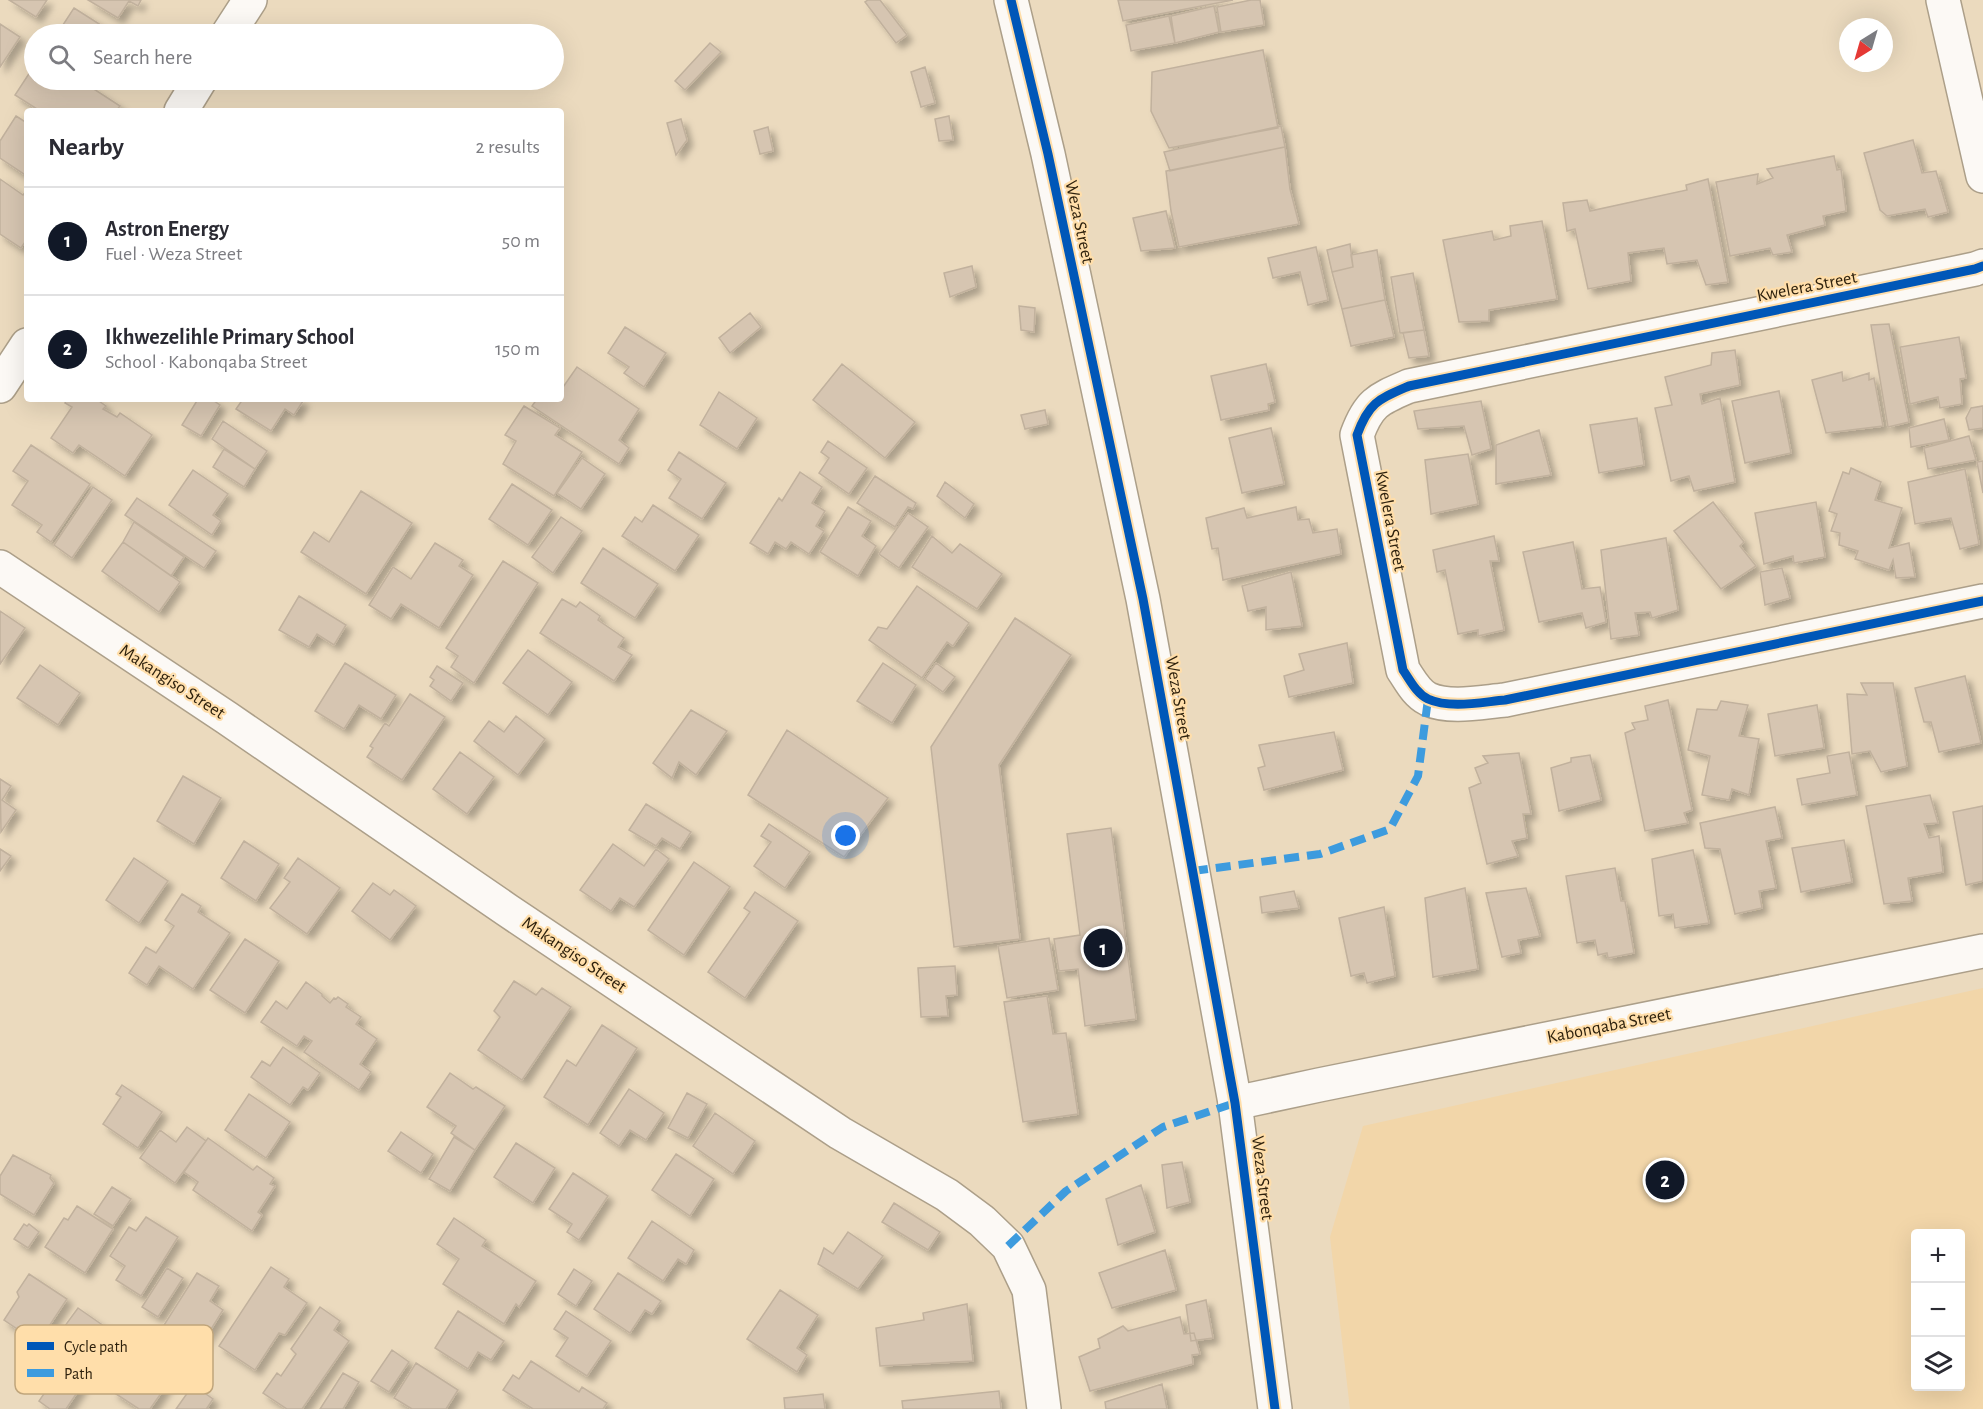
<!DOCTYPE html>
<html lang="en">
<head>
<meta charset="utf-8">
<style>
  body { margin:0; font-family:"Alegreya Sans",sans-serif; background:#f7f7f7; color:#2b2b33 }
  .controls { position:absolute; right:18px; bottom:18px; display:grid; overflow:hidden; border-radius:6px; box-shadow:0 6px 24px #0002 }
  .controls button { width:54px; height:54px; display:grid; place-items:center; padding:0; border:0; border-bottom:2px solid #e1e1e2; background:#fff; color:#2b2b33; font:30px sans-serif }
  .compass { position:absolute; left:1839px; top:18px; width:54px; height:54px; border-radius:50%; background:#fff; box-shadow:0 6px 24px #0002; rotate:217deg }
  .you { position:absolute; left:846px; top:836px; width:21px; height:21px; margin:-15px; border:4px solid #fff; border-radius:50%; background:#1a73e8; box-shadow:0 0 0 9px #1a73e833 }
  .badge { display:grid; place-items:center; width:39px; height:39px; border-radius:50%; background:#111827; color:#fff; font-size:20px; font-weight:700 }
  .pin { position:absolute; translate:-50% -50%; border:3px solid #fff; box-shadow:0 2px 6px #0006 }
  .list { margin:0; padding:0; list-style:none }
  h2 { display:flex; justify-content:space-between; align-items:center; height:78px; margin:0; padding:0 24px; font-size:26px }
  h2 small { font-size:20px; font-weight:400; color:#7c7c81 }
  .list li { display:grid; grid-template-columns:39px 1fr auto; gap:18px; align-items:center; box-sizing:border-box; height:108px; padding:0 24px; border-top:2px solid #e1e1e2 }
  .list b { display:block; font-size:22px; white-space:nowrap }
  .list p { margin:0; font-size:20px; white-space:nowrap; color:#7c7c81 }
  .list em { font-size:20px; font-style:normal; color:#7c7c81 }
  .icon { flex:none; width:33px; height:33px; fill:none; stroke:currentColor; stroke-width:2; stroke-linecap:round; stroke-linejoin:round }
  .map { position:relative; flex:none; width:1983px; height:1409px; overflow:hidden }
  .search { position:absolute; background:#fff; box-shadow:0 6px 24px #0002; left:24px; top:24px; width:540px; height:66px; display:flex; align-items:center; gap:15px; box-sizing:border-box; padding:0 21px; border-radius:33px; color:#7c7c81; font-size:22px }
  .panel { position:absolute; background:#fff; box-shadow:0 6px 24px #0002; left:24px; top:108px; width:540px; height:294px; border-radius:6px }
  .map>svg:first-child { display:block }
  .built { fill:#f2d6a9; fill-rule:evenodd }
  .building { fill:#d6c5b1; stroke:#c1b19d; stroke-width:1.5; filter:url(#shadow) }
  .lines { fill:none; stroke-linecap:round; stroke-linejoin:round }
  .minor-casing { stroke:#ac9f89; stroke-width:36 }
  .tertiary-casing { stroke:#ac9f89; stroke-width:36 }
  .minor { stroke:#fcf9f5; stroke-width:33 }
  .tertiary { stroke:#fcf9f5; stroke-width:33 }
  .quiet { stroke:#3d9bde; stroke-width:8; stroke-dasharray:15 8; stroke-linecap:butt }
  .cycleway-casing { stroke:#ffdeaa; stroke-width:13 }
  .cycleway { stroke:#0057b8; stroke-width:9 }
  .labels { text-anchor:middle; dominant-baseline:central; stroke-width:4.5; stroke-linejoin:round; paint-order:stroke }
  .street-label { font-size:18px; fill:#2e210d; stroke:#ffdeaa }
  .key { fill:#ffdeaa; stroke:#c0a57b; stroke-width:1.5 }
  .key-label { font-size:16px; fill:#2e210d }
</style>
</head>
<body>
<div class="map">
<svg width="1983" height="1409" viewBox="0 0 1983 1409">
  <defs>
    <filter id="shadow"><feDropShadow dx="5.5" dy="5.5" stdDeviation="3" flood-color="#0004"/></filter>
  </defs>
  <rect width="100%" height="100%" fill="#ebdabe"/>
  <path class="built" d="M1983,988V1409H1350L1330,1237L1363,1126ZM1916,1234H1960V1386H1916Z"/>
  <path class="building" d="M9,0H47L36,17Z
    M88,0H141L138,6L129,1L118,18Z
    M868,0H880L907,35L896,43L865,2Z
    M1118,0H1233L1123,21Z
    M1251,0H1260L1264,25L1221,32L1217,7Z
    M1214,6L1219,32L1175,43L1171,16Z
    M74,8L115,34H57Z
    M1169,16L1175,43L1131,51L1126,25Z
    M0,24L20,37L0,67Z
    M710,43L721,52L685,90L675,81Z
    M1263,50L1278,128L1169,148L1151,111L1152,72Z
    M34,66V80H80L120,106L116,111H40L15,95Z
    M925,67L935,103L921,107L911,72Z
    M16,116L27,123V176L0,158V141Z
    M949,116L953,140L939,141L935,119Z
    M681,119L687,140L676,155L667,123Z
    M1281,126L1285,147L1170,171L1164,152Z
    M768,127L773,151L760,154L754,131Z
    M1913,140L1922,173L1936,171L1948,212L1928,217L1925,209L1887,216L1880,210L1864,153Z
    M1285,147L1290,189L1299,224L1179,247L1171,211L1166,171Z
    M1834,156L1837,170L1841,169L1846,211L1823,216L1825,225L1787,235L1792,252L1773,255L1770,248L1730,256L1716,182L1758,174L1757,184L1773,178L1767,169Z
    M0,179L23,195L27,190V239L21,248L0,234Z
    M1708,179L1728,282L1706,285L1697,260L1667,264L1664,248L1628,253L1631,281L1588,289L1575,229L1567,231L1563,203L1587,200L1590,211L1687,190L1686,185Z
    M1166,211L1175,248L1141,251L1133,218Z
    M1542,221L1557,299L1489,310V321L1459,322L1443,240L1492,231L1494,240L1511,236L1510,226Z
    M1350,244L1353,267L1332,272L1327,250Z
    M1316,247L1328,300L1308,305L1300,272L1273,278L1268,258Z
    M1377,250L1385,300L1342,309L1332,272L1353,267L1351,255Z
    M972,266L976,287L950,297L944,273Z
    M1413,273L1424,330L1400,333L1391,277Z
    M1385,300L1394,337L1351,346L1342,309Z
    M1019,306L1035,308L1034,332L1021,330Z
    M750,313L761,327L730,353L719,338Z
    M1889,324L1909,422L1888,427L1871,325Z
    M625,327L666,353L644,387L624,373L629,367L608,353Z
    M1424,330L1429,356L1409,358L1403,333Z
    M1959,337L1966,378L1960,379L1962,404L1940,408L1938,397L1910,404L1900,347Z
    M1735,350L1740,385L1700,394L1702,404L1720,398L1735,482L1694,491L1689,476L1671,481L1655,408L1672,405L1665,377L1711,365L1712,353Z
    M842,364L915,422L885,458L813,400Z
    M1266,364L1275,402L1268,404L1269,410L1221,420L1211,376Z
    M577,367L639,409L619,440L629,448L619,464L532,406L537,399H561V390Z
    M1842,372L1843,381L1869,373V380L1874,378L1883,426L1826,433L1812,380Z
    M1779,391L1791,453L1745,463L1732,401Z
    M719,392L757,418L737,449L700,425Z
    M67,399H96L106,406L103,409L117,417L120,413L152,435L125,476L79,445L73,453L51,438L72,407L65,403Z
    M198,399H211L220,405L201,436L182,425Z
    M243,399H299L303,401L294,415L285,409L271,431L236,409Z
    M1481,401L1491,449L1472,455L1464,426L1418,429L1414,411Z
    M524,406L560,428L555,435L582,452L554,496L503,464L516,441L505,435Z
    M1983,406V428L1969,430L1966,418L1971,408Z
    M1045,410L1048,424L1025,429L1021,415Z
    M1637,418L1644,465L1599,473L1590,425Z
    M1944,419L1949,440L1911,447L1909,428Z
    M223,421L267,451L255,469L212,439Z
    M1271,428L1284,484L1242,493L1229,438Z
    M1539,430L1551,475L1496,484V445Z
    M1969,436L1976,460L1928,469L1924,448Z
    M828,441L867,468L849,494L819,473L829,458L821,452Z
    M31,445L90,484L51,542L37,532L42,525L12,505L28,481L13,471Z
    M224,449L255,469L244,487L213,467Z
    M679,452L726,483L702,519L669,498L681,479L668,470Z
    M1468,454L1478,504L1431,514L1425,460Z
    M582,458L605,474L581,509L557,493Z
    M1983,461V493L1977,462Z
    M1851,468L1881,482L1875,500L1902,508L1889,548L1909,543L1915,577L1896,578L1893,560L1889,570L1855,559L1858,551L1839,545L1840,533L1831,531L1837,514L1829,511L1843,472L1849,474Z
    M1965,469L1979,544L1960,549L1951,518L1915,524L1908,482Z
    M193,470L228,494L213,515L221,521L212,535L169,505Z
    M800,472L822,487L812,503L825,511L816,526L824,531L809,554L791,542L786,549L775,542L768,554L750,543L779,498L782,501Z
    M875,476L916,503L913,509L908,507L895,527L857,503Z
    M945,482L974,504L965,518L937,496Z
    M512,484L552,510L528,545L489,519Z
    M93,487L112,500L72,558L54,545Z
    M361,491L412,523L366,594L301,552L314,532L329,542Z
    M137,498L216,551L204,568L125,515Z
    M1713,502L1744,542L1740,546L1756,566L1721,589L1674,531Z
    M1816,502L1825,557L1794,563L1793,556L1764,564L1755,513Z
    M653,505L699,535L675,571L622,536L635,517L642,522Z
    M848,507L871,521L862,536L876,546L858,576L820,552Z
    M1296,507L1298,520L1309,519L1313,533L1337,529L1341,554L1223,580L1218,548L1212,549L1206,518L1244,508L1247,518Z
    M908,513L928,527L899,568L879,554Z
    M561,517L582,531L553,573L532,557Z
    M134,522L184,557L171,576L123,542Z
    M932,536L952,553L960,544L1002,574L977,609L912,567Z
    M1494,536L1499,561H1490L1504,630L1478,636V630L1458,634L1445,570L1437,572L1433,550Z
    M1666,538L1678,610L1652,618L1650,612L1635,613L1639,635L1611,639L1601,550Z
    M123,542L180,582L159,612L102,571Z
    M1573,542L1582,589L1600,587L1606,622L1586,628L1582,613L1539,622L1523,552Z
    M435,543L463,560L459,566L473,575L439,628L401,604L391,619L369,605L393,567L411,579Z
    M603,548L658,584L635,618L581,583Z
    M503,561L538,583L474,683L451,667L458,656L446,648Z
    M1782,568L1790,598L1765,605L1760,572Z
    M1291,572L1302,626L1266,630V607L1248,611L1242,586Z
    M917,586L969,623L953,646L947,642L922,678L869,640L878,627L887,629Z
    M299,596L346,625L334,645L317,634L309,647L279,630Z
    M562,599L576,607L580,602L600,616L598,620L624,638L618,647L632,655L614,681L540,633Z
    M0,611L25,628L0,664Z
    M1015,618L1071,655L999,765L1020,939L954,947L931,747Z
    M1347,643L1353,683L1289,697L1284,676L1304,670L1299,654Z
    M528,650L572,682L548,715L503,683Z
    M345,663L396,695L381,719L359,705L344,729L315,711Z
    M883,663L916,685L892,723L857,701Z
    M936,663L955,677L943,692L925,679Z
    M40,665L80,693L58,725L17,698Z
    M437,666L463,683L451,701L430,686L434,680L430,677Z
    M1965,676L1981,743L1939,752L1931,722H1924L1915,688Z
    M1861,683H1893L1907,766L1881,772L1870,751L1852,754L1847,694L1867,695Z
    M410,694L445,717L402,780L367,757L373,748L370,746L385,723L389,726Z
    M1668,700L1692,810L1684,813L1688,823L1645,831L1625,733L1635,729L1632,723L1648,720L1645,706Z
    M1721,701L1748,705L1739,736L1759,739L1749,795L1732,789L1729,800L1702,795L1710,756L1688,750L1697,709L1717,710Z
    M1817,705L1824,748L1775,756L1768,714Z
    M691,710L727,731L696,775L679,762L672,778L653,763Z
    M516,716L545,739L518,775L474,741L489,721L504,732Z
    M787,730L888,798L844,857L748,795Z
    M1334,732L1343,770L1264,790L1258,768L1265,766L1259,745Z
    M460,752L494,777L467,814L433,789Z
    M1849,752L1857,795L1802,805L1797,779L1830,773L1827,756Z
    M1519,753L1531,814H1523L1527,838L1512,841L1518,856L1487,864L1469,788L1481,783L1475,768L1488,763L1483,756Z
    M1590,755L1601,800L1559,811L1551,768L1571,762V758Z
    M183,776L221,798L194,844L157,821Z
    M0,779L11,786L2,800L16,810L1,832Z
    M1930,795L1938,823L1924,824L1929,838L1939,836L1943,872L1908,878L1912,901L1884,904L1866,806Z
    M646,804L691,832L680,849L662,838L656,846L629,830Z
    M1983,806V881L1966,885L1953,812Z
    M1775,807L1782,838L1766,841L1776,888L1759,891L1762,908L1735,914L1720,849L1705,848L1700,823Z
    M769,824L810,852L785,888L754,866L771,842L761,836Z
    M1111,828L1136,1019L1085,1026L1078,969L1059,971L1054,939L1080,935L1067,834Z
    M1844,840L1852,882L1801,892L1792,848Z
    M244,841L279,864L256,901L221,878Z
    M613,844L644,866L656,849L669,859L634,907L620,898L611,911L580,890Z
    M0,849L11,856L0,871Z
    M1693,850L1709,923L1675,928L1673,914L1659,916L1652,859Z
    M134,858L168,881L139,923L106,900Z
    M298,858L340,888L307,934L270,908L290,882L284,878Z
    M694,862L730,887L684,955L648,930Z
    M1615,868L1621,901H1625L1634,953L1608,958L1607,953L1598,955L1595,940L1577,943L1566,876Z
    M373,883L390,895L394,890L416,906L390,940L352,911Z
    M1465,888L1478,969L1433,977L1425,898Z
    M1526,888L1540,936L1518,940L1521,953L1502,957L1486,893Z
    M1294,891L1299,908L1262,913L1260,897Z
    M755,892L798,921L745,998L708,972L750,912L744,908Z
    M182,894L201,906L198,912L230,933L193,989L159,966L147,985L129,973L146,947L156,953L174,926L165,920Z
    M1384,907L1395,976L1367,983L1364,973L1351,976L1339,918Z
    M1049,938L1058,990L1007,998L998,946Z
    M245,939L279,961L245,1013L210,990Z
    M955,966L957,995L946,996L948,1016L921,1017L918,968Z
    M514,981L536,995L542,988L571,1007L522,1080L478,1050L500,1017L494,1011Z
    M306,982L322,994V996L330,1003L334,998L336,999L338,997L348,1004L346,1007L361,1017L356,1024L377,1039L360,1064L371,1072L359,1090L304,1052L312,1041L304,1036L297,1046L261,1022L276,1001L287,1009Z
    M1047,996L1053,1034L1066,1033L1078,1114L1023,1122L1004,1002Z
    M602,1025L637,1048L588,1125L544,1097L567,1060L576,1066Z
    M283,1047L320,1073L308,1090L303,1087L290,1105L251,1077L262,1061L270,1066Z
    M450,1073L473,1089L476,1087L505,1106L475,1150L451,1133L456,1126L427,1107Z
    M122,1085L162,1112L138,1148L103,1124L121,1097L116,1094Z
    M629,1089L664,1113L646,1140L630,1130L619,1146L600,1133Z
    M687,1093L707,1104L688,1138L668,1128Z
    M249,1094L290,1122L266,1158L225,1130Z
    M715,1113L755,1141L733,1174L693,1146Z
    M187,1127L206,1141L175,1183L140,1158L160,1130L176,1142Z
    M401,1132L433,1154L421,1173L388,1151Z
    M454,1137L475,1150L450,1191L429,1179Z
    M208,1138L253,1170L257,1166L274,1178L270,1184L275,1186L258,1212L262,1215L252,1231L193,1190L198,1182L184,1172Z
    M516,1143L555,1168L533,1203L494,1177Z
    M676,1154L714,1179L690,1216L652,1190Z
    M13,1155L51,1175L50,1178L54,1183L34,1215L0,1194V1176Z
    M1182,1162L1190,1202L1167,1208L1162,1165Z
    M573,1173L608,1196L579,1240L567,1232L572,1224L549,1209Z
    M1141,1185L1155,1232L1118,1245L1106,1199Z
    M112,1187L131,1199L113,1226L94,1214Z
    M894,1203L940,1232L928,1250L882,1222Z
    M77,1206L113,1229L85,1273L45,1247L64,1218L68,1220Z
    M146,1217L178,1237L141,1296L116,1280L125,1266L110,1256L129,1227L136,1231Z
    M454,1218L486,1240L482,1246L536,1281L519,1307L516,1304L504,1324L443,1284L459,1259L437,1244Z
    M652,1221L694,1250L686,1264L678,1259L663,1281L628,1258Z
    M24,1224L27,1226L29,1224L39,1232L28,1248L14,1239Z
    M848,1232L883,1256L858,1289L818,1264L824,1248L833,1254Z
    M1165,1250L1176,1290L1112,1308L1099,1273Z
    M271,1267L289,1279L284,1287L307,1303L285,1335L279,1333L255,1370L219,1346Z
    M167,1268L183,1278L158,1317L142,1307Z
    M574,1269L592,1281L576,1306L558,1294Z
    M197,1273L219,1286L210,1301L223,1310L195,1355L159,1333Z
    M618,1273L661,1301L652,1314L645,1310L630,1333L594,1309Z
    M29,1274L67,1299L38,1343L4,1320L19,1297L17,1292Z
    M780,1290L818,1315L797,1348L807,1355L797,1372L747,1339Z
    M1206,1300L1213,1338L1191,1341L1186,1305Z
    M967,1304L973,1361L880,1366L876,1328L924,1320L923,1313Z
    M320,1307L340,1321L334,1330L349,1341L302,1409H287L263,1393L277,1373L281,1376L296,1354L291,1349Z
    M78,1308L111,1331L97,1352L101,1357L66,1409H50L39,1401L50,1385L31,1372Z
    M458,1311L504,1341L491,1360L478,1352L468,1369L435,1348Z
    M566,1311L611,1341L587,1376L556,1356L568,1338L554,1329Z
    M1180,1317L1184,1334L1194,1333L1200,1354L1192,1355L1193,1364L1090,1391L1079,1357L1100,1348L1098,1339L1123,1326L1128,1331Z
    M139,1347L176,1372L150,1409H139L113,1392L131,1366L127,1364Z
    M392,1350L409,1362L389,1392L371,1381Z
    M531,1361L579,1392L582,1387L607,1403L603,1409H533L503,1390L513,1375L519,1379Z
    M416,1363L458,1390L446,1409H412L394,1398Z
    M343,1373L359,1382L343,1409H320Z
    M1162,1384L1167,1409H1106L1105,1402Z
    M193,1385L213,1399L207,1408L209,1409H176Z
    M999,1391L1001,1409H903L902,1401Z
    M823,1394L825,1409H785L784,1398Z"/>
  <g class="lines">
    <defs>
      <path id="minor" d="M1943,0L1983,176
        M228,34L250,0
        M181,111L200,80
        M1983,266L1975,269L1409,386C1379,399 1369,402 1357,435L1403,670C1410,680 1416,693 1428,699C1450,709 1482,702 1505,700L1983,601
        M0,386L27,345
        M0,567L227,718L507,910L840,1133L947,1195L982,1221L1008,1246L1029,1290L1044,1409
        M1235,1103L1319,1085L1983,951"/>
      <path id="tertiary" d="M1011,0L1048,154L1143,599L1235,1103L1275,1409"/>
    </defs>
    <use href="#minor" class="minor-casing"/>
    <use href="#tertiary" class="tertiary-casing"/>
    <use href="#minor" class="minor"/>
    <use href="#tertiary" class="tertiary"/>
    <path class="quiet" d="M1193,871L1320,854L1390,829L1418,776L1428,699
      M1008,1246L1066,1191L1163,1127L1235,1103"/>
    <defs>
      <path id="cycleway" d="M1011,0L1048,154L1143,599L1235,1103L1275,1409
        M1983,266L1975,269L1409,386C1379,399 1369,402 1357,435L1403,670C1410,680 1416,693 1428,699C1450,709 1482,702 1505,700L1983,601"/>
    </defs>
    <use href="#cycleway" class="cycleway-casing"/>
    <use href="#cycleway" class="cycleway"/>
  </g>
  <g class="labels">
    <g class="street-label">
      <text transform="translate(1079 222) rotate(78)">Weza Street</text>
      <text transform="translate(1807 287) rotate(-11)">Kwelera Street</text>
      <text transform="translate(1390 521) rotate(79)">Kwelera Street</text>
      <text transform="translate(172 682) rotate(33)">Makangiso Street</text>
      <text transform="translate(1178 698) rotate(80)">Weza Street</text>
      <text transform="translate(574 955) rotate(34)">Makangiso Street</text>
      <text transform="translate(1609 1026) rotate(-11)">Kabonqaba Street</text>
      <text transform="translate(1262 1178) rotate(83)">Weza Street</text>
    </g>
  </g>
  <rect x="15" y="1325" width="198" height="69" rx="9" class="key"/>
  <rect x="27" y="1342" width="27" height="8" fill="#0057b8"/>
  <rect x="27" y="1369" width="27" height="8" fill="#3d9bde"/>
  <g class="key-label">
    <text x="64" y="1352">Cycle path</text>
    <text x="64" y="1379">Path</text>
  </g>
</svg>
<div class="controls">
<button>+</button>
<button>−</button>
<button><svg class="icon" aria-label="layers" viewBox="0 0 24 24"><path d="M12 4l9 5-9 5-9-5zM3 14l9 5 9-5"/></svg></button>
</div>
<svg class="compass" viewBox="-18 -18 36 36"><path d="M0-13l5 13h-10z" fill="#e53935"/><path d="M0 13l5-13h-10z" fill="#7c7c81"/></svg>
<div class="you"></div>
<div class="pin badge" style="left:1103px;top:948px">1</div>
<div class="pin badge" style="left:1665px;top:1180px">2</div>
<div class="search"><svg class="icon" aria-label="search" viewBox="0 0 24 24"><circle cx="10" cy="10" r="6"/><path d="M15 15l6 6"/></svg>Search here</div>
<section class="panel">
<h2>Nearby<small>2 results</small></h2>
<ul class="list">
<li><span class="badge">1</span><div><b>Astron Energy</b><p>Fuel · Weza Street</p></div><em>50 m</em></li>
<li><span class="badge">2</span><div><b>Ikhwezelihle Primary School</b><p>School · Kabonqaba Street</p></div><em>150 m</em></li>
</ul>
</section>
</div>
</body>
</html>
